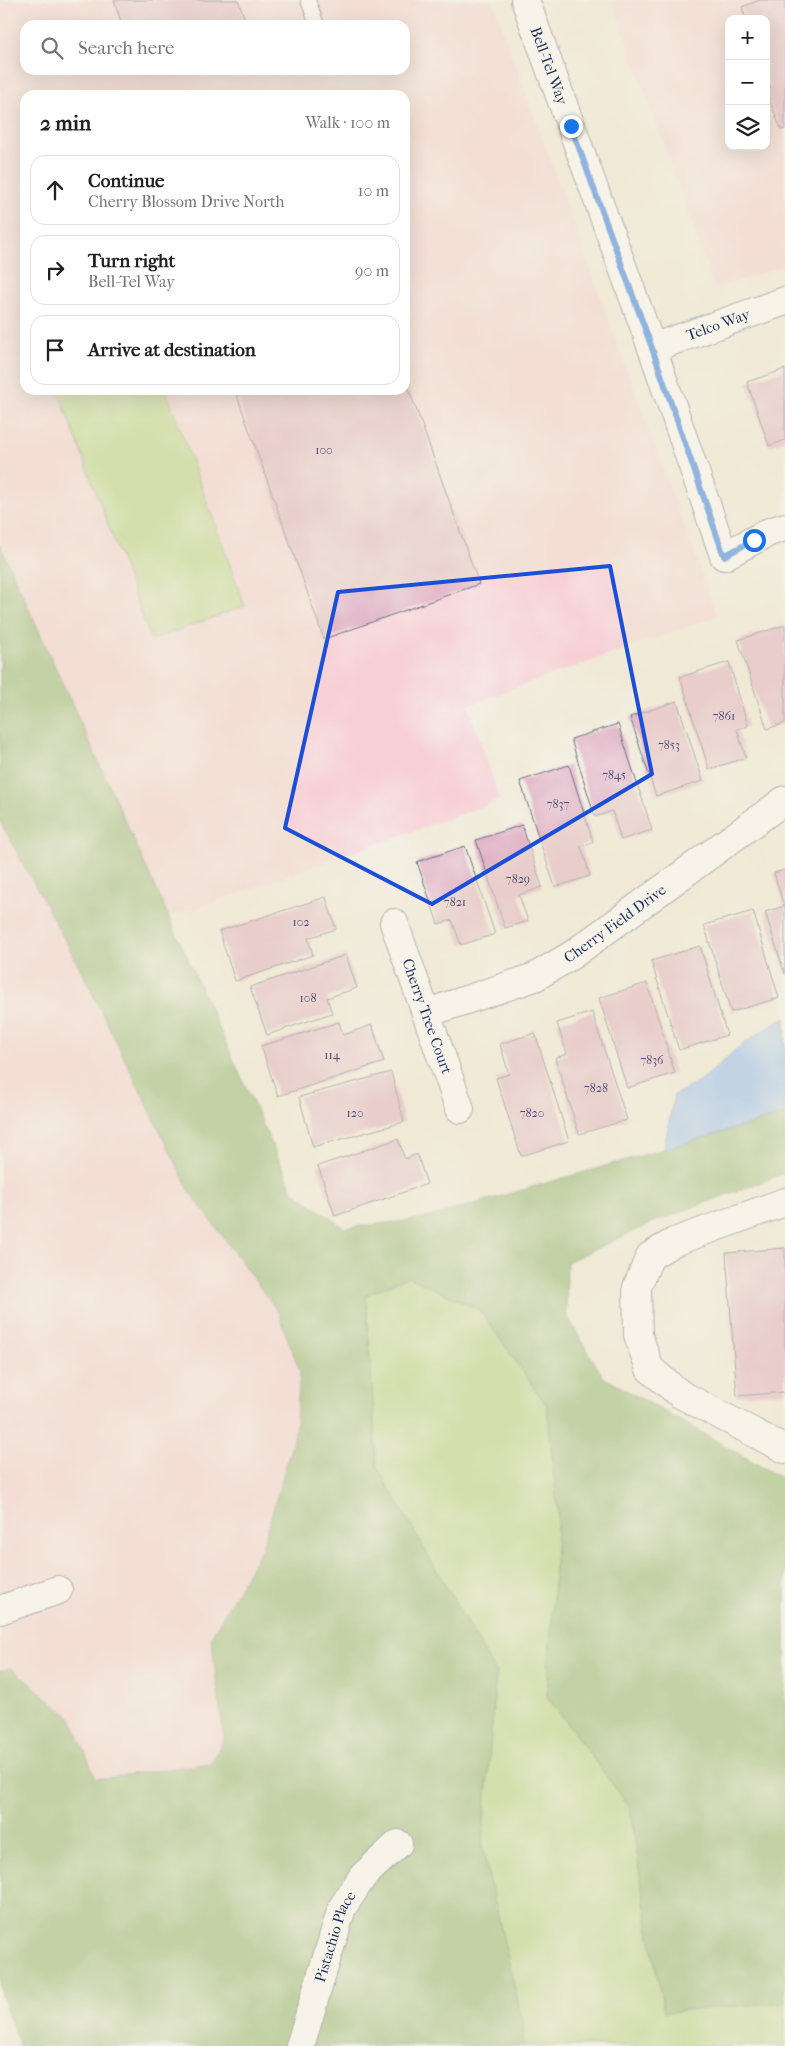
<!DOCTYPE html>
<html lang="en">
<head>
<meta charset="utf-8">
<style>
  body { margin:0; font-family:"IM FELL French Canon",serif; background:#f6f6f6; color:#202124 }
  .controls { position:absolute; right:15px; top:15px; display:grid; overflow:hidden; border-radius:10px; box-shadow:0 5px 20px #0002 }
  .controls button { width:45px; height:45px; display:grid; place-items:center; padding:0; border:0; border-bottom:1px solid #e0e0e0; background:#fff; color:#202124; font:25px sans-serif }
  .stop { position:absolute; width:15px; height:15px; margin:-11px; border:4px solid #1a73e8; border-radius:50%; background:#fff }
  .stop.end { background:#1a73e8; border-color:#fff; box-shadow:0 1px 5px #0008 }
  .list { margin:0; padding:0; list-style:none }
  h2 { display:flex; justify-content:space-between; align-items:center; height:65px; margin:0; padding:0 20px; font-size:21px }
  h2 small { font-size:16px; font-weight:400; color:#757577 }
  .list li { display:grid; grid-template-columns:32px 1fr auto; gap:15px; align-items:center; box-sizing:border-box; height:70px; margin:0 10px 10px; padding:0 10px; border:1px solid #e0e0e0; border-radius:15px }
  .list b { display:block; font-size:19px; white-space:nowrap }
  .list p { margin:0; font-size:16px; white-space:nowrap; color:#757577 }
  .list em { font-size:16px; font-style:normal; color:#757577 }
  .icon { flex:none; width:28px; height:28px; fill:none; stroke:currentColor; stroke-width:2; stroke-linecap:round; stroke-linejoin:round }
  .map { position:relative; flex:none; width:785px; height:2046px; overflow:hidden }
  .search { position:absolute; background:#fff; box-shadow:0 5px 20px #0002; left:20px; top:20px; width:390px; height:55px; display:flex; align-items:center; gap:12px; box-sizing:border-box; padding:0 18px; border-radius:15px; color:#757577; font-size:19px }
  .panel { position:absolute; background:#fff; box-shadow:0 5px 20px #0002; left:20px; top:90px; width:390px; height:305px; border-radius:15px }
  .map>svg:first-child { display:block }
  .built { fill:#f7cfd4; fill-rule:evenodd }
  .green { fill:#b0d37c; stroke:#66816d }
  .forest { fill:#8cb56c; stroke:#547265 }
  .water { fill:#89baf6; stroke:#5274aa }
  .building { fill:#deaabf }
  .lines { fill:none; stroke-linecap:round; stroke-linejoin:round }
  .lane-casing { stroke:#667088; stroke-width:16 }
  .street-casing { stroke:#667088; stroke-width:30 }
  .lane { stroke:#fff; stroke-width:14 }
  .street { stroke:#fff; stroke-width:28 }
  .route { stroke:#1a73e8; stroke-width:6 }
  .marked { fill:none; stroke:#1d4ed8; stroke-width:4; stroke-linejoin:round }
  .labels { text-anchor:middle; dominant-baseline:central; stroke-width:4.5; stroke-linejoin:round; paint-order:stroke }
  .number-label { font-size:12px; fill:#4c4e76 }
  .street-label { font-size:15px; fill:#1b2f5e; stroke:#f6f6f2 }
</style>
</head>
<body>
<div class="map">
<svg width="785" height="2046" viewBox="0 0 785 2046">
  <rect width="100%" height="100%" fill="#f6f6f2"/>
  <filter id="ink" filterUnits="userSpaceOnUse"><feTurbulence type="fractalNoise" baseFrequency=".02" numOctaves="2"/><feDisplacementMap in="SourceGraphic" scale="10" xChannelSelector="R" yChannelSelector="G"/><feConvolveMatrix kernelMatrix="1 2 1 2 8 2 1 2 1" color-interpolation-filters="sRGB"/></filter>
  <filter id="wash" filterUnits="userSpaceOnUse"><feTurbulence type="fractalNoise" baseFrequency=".0096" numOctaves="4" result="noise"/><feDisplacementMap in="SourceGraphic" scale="20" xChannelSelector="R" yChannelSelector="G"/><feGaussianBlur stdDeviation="1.12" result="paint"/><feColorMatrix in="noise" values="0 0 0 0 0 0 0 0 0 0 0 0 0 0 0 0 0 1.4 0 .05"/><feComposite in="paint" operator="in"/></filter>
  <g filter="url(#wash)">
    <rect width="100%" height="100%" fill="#f0e9d5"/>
    <path class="built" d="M0,0H492L717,616L468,705L500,800L169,918L0,545ZM25,25H405V70H25ZM25,95H405V390H25Z
      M612,0H785V265L715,289ZM729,19H766V146H729Z
      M0,821L80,968L190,1192L278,1312L300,1372L295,1434L262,1548L211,1636L224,1739L210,1763L96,1779L71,1718L11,1668L0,1671Z"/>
    <path class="green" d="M58,390H166L245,606L151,640Z
      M408,1276L480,1310L547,1406L558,1514L547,1696L630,1808L645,1908L664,2012L785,2002V2046H523L524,2029L482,1846L496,1673L377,1467L366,1295Z"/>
    <path class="forest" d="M0,545L293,1191L344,1228L422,1219L785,1114V1173L656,1221L567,1262L566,1314L603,1377L785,1480V2002L664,2012L645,1908L630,1808L547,1696L558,1514L547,1406L480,1310L408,1277L366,1295L377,1467L496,1673L482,1846L524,2029L523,2046H18L19,2043L0,1993V1671L11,1668L71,1718L96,1779L211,1763L224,1739L211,1637L262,1548L295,1434L300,1372L278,1312L190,1192L80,968L0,821Z"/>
    <path class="water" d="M785,1017V1114L664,1149L674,1095L701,1081L740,1046Z"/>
    <g id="blocks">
      <path class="building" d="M114,0H238L247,25H122Z
        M760,0H785V129L781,130L766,90L771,88L766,74V19H746L742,7Z
        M785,369V440L769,446L747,382Z
        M405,378L479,584L324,639L235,390H405Z
        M785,625V723L767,729L738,640Z
        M729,662L748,726L737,729L746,758L709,769L680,677Z
        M677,701L703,781L656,796L630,717Z
        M618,724L652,830L621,840L612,811L595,817L571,739Z
        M569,765L593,842L581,846L590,876L555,887L520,781Z
        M522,825L542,887L519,895L528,921L505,928L476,840Z
        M465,846L495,934L461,945L452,920L438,924L417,862Z
        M785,870V974L765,912L784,906L774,873Z
        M326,897L336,929L308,938L313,955L235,981L219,931Z
        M753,911L779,998L731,1012L704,925Z
        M700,946L727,1035L679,1050L651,961Z
        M346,955L357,988L327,998L332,1013L267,1035L250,987Z
        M647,983L675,1073L627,1088L599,998Z
        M592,1012L627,1120L579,1134L555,1058L567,1054L557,1023Z
        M339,1022L343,1035L372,1025L384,1062L278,1096L261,1046Z
        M535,1033L569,1141L521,1156L496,1078L509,1074L500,1044Z
        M391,1072L404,1122L313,1147L299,1097Z
        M398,1139L405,1159L417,1154L427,1184L335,1216L318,1166Z
        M785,1248V1392L737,1396L726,1253Z"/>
    </g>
  </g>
  <g filter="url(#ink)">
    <use href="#blocks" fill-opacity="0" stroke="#667088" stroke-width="1"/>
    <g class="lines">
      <defs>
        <path id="lane" d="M308,0L317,25"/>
        <g id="street">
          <path id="s1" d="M525,0L652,348L724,556L769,532L785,527"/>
          <path id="s2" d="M652,348L785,301"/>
          <path id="s3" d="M394,923L460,1109"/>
          <path id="s4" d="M427,1013L535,977L572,955L785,800"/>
          <path d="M785,1202L674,1242L650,1256L637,1287L638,1335L650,1369L680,1394L785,1449"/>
          <path d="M0,1610L58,1590"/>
          <path id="s5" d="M300,2046L342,1908L363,1876L398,1844"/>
        </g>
      </defs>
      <use href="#lane" class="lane-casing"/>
      <use href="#street" class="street-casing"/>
      <use href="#lane" class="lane"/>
      <use href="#street" class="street"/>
    </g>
  </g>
  <g class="lines" filter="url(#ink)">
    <path class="route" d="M571,126L652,348L724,556L754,540"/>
  </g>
  <path d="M0 0H785V2046H0ZM610,566L652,774L432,904L285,828L338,592Z" fill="#f0e9d5" fill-opacity=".55" fill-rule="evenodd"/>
  <path class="marked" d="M610,566L652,774L432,904L285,828L338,592Z"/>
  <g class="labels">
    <g class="number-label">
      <text x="324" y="450">100</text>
      <text x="724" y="716">7861</text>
      <text x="669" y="745">7853</text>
      <text x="614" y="775">7845</text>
      <text x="558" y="804">7837</text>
      <text x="518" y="879">7829</text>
      <text x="455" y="902">7821</text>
      <text x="301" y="922">102</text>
      <text x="308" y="998">108</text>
      <text x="332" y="1055">114</text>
      <text x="652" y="1060">7836</text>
      <text x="596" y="1088">7828</text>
      <text x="355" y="1113">120</text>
      <text x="532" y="1113">7820</text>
    </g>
    <g class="street-label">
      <text stroke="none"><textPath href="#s1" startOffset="70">Bell-Tel Way</textPath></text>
      <text stroke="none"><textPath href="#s2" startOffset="70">Telco Way</textPath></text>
      <text stroke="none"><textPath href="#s4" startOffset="210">Cherry Field Drive</textPath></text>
      <text stroke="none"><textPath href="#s3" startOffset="99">Cherry Tree Court</textPath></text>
      <text stroke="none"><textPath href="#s5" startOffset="115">Pistachio Place</textPath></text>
    </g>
  </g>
</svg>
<div class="controls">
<button>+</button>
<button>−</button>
<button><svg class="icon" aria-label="layers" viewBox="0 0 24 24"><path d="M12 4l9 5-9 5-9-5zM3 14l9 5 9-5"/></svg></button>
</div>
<div class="stop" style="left:754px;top:540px"></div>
<div class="stop end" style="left:571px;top:126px"></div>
<div class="search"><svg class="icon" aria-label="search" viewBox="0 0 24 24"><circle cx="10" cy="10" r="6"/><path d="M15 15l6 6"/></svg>Search here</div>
<section class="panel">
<h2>2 min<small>Walk · 100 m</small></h2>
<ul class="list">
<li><svg class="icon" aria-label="ahead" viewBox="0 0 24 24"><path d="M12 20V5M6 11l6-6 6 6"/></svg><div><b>Continue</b><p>Cherry Blossom Drive North</p></div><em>10 m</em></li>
<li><svg class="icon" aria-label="right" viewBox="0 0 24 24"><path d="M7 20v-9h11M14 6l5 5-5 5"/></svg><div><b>Turn right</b><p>Bell-Tel Way</p></div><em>90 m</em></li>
<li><svg class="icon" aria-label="arrive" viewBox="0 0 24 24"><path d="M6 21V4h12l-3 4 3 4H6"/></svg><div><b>Arrive at destination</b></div></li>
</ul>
</section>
</div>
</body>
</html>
